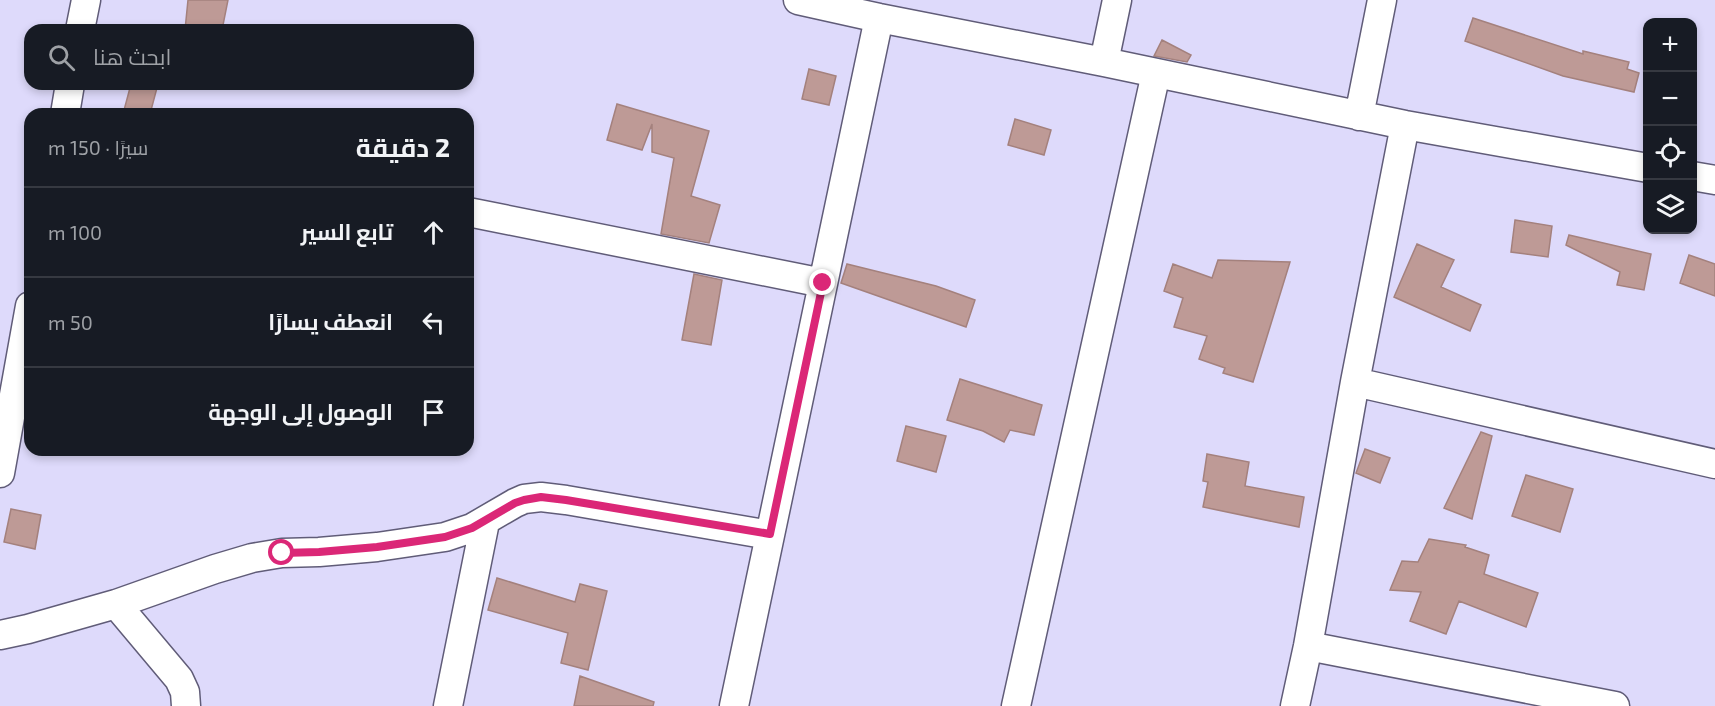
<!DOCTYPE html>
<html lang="ar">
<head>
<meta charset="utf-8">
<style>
  body { margin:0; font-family:"Exo 2",Cairo,sans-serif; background:#20242c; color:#f1f3f6; direction:rtl }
  .controls { position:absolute; right:18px; top:18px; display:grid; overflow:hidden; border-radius:12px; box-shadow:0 3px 9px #0003 }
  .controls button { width:54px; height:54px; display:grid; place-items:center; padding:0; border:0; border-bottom:2px solid #363941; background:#171b24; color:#f1f3f6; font:30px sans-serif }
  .stop { position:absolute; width:18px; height:18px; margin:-14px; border:4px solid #db2777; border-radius:50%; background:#fff }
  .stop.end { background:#db2777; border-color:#fff; box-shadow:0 2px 6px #0008 }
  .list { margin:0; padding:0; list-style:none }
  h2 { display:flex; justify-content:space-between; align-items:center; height:78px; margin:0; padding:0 24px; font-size:26px }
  h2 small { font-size:20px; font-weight:400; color:#9ea1a6 }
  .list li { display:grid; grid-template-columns:39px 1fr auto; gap:18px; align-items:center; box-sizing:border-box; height:90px; padding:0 24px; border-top:2px solid #363941 }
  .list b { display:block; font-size:22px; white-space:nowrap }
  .list em { font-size:20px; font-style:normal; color:#9ea1a6 }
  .icon { flex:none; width:33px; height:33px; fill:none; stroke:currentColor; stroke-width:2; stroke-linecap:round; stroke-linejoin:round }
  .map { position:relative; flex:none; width:1715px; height:706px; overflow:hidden; direction:ltr }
  .search { position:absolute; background:#171b24; box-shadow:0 3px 9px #0003; left:24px; top:24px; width:450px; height:66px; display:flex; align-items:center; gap:15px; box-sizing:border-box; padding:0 21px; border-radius:18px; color:#9ea1a6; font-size:22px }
  .panel { position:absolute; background:#171b24; box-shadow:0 3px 9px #0003; left:24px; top:108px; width:450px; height:348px; border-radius:18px; direction:rtl }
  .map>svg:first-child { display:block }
  .building { fill:#be9a96; stroke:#a4817d; stroke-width:1.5 }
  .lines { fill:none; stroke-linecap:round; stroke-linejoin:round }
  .minor-casing { stroke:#605c78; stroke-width:31 }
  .minor { stroke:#fff; stroke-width:28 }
  .route { stroke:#db2777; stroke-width:8 }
</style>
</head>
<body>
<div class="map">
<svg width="1715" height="706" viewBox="0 0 1715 706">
  <rect width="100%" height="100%" fill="#dedafb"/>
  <path class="building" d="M188,0H228L222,30H185Z
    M1473,18L1583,54V51L1629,62L1627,69L1639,73L1634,92L1563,76L1465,41Z
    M1162,40L1191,55L1187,62L1154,56Z
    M809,69L836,76L829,105L802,99Z
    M131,84H158L150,114H123Z
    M617,104L709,131L691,196L720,205L709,243L661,234L674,158L652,152V124L642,150L607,140Z
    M1015,119L1051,130L1044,155L1008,145Z
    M1515,220L1552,226L1548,257L1511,252Z
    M1569,235L1651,254L1644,290L1617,285L1620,272L1566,245Z
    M1417,244L1454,260L1441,287L1481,305L1470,331L1394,297Z
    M1689,255L1715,264V296L1680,283Z
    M1218,260L1290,262L1253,382L1223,373L1225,368L1199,359L1207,336L1174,327L1183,298L1164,291L1173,264L1212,278Z
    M847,264L936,286L975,300L966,327L841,283Z
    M694,274L722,280L711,345L682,340Z
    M960,379L1042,405L1034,435L1010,430L1004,442L983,431L947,420Z
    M906,426L946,436L936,472L897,461Z
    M1481,432L1492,436L1472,519L1444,508Z
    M1365,449L1390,458L1380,483L1356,473Z
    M1207,454L1249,462L1245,486L1304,497L1299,527L1203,507L1208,482L1203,481Z
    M1526,475L1573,489L1560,532L1512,516Z
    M11,509L41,515L35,549L4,542Z
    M1429,539L1466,545L1465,547L1489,555L1484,574L1538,593L1526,627L1459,601L1446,634L1410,621L1421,592L1390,590L1402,561L1418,562Z
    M497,578L575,602L580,584L607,591L588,670L561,663L568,633L488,610Z
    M580,676L654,702L653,706H574Z"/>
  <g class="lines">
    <defs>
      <path id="minor" d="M798,0L879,18L1104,62L1405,125L1648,168
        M80,30L86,0
        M1104,62L1117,0
        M65,114L70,84
        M1359,116L1382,0
        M1692,176L1715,180
        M468,212L823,283
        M1355,382L1715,464
        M0,473L30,306
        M116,604L179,679L185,692L186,706
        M0,635L28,629L116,604L215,569L252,558L282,553L319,552L377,547L445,537L472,528L515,503L524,499L541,497L566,500L770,535
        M1308,646L1615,706
        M448,706L485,522
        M734,706L879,18
        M1016,706L1156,73
        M1295,706L1308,646L1355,382L1405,125"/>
    </defs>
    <use href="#minor" class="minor-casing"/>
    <use href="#minor" class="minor"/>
  </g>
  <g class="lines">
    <path class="route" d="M282,553L319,552L377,547L445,537L472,528L515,503L524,500L541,497L566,500L770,534L823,283"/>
  </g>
</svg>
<div class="controls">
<button>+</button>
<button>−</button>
<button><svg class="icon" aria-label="locate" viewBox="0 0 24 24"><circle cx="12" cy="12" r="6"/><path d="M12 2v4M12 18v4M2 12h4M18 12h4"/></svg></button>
<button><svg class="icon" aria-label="layers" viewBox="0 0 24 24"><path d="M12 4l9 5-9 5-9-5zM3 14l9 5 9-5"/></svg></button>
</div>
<div class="stop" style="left:282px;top:553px"></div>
<div class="stop end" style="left:823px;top:283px"></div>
<div class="search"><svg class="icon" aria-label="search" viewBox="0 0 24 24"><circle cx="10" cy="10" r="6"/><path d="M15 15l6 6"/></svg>ابحث هنا</div>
<section class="panel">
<h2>2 دقيقة<small>سيرًا · 150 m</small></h2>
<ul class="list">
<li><svg class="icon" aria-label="ahead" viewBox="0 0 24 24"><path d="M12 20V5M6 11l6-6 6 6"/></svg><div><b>تابع السير</b></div><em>100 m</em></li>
<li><svg class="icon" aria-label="left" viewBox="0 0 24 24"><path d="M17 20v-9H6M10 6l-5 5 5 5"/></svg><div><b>انعطف يسارًا</b></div><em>50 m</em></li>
<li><svg class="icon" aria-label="arrive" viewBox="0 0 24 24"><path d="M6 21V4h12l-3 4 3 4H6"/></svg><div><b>الوصول إلى الوجهة</b></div></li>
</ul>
</section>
</div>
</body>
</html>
